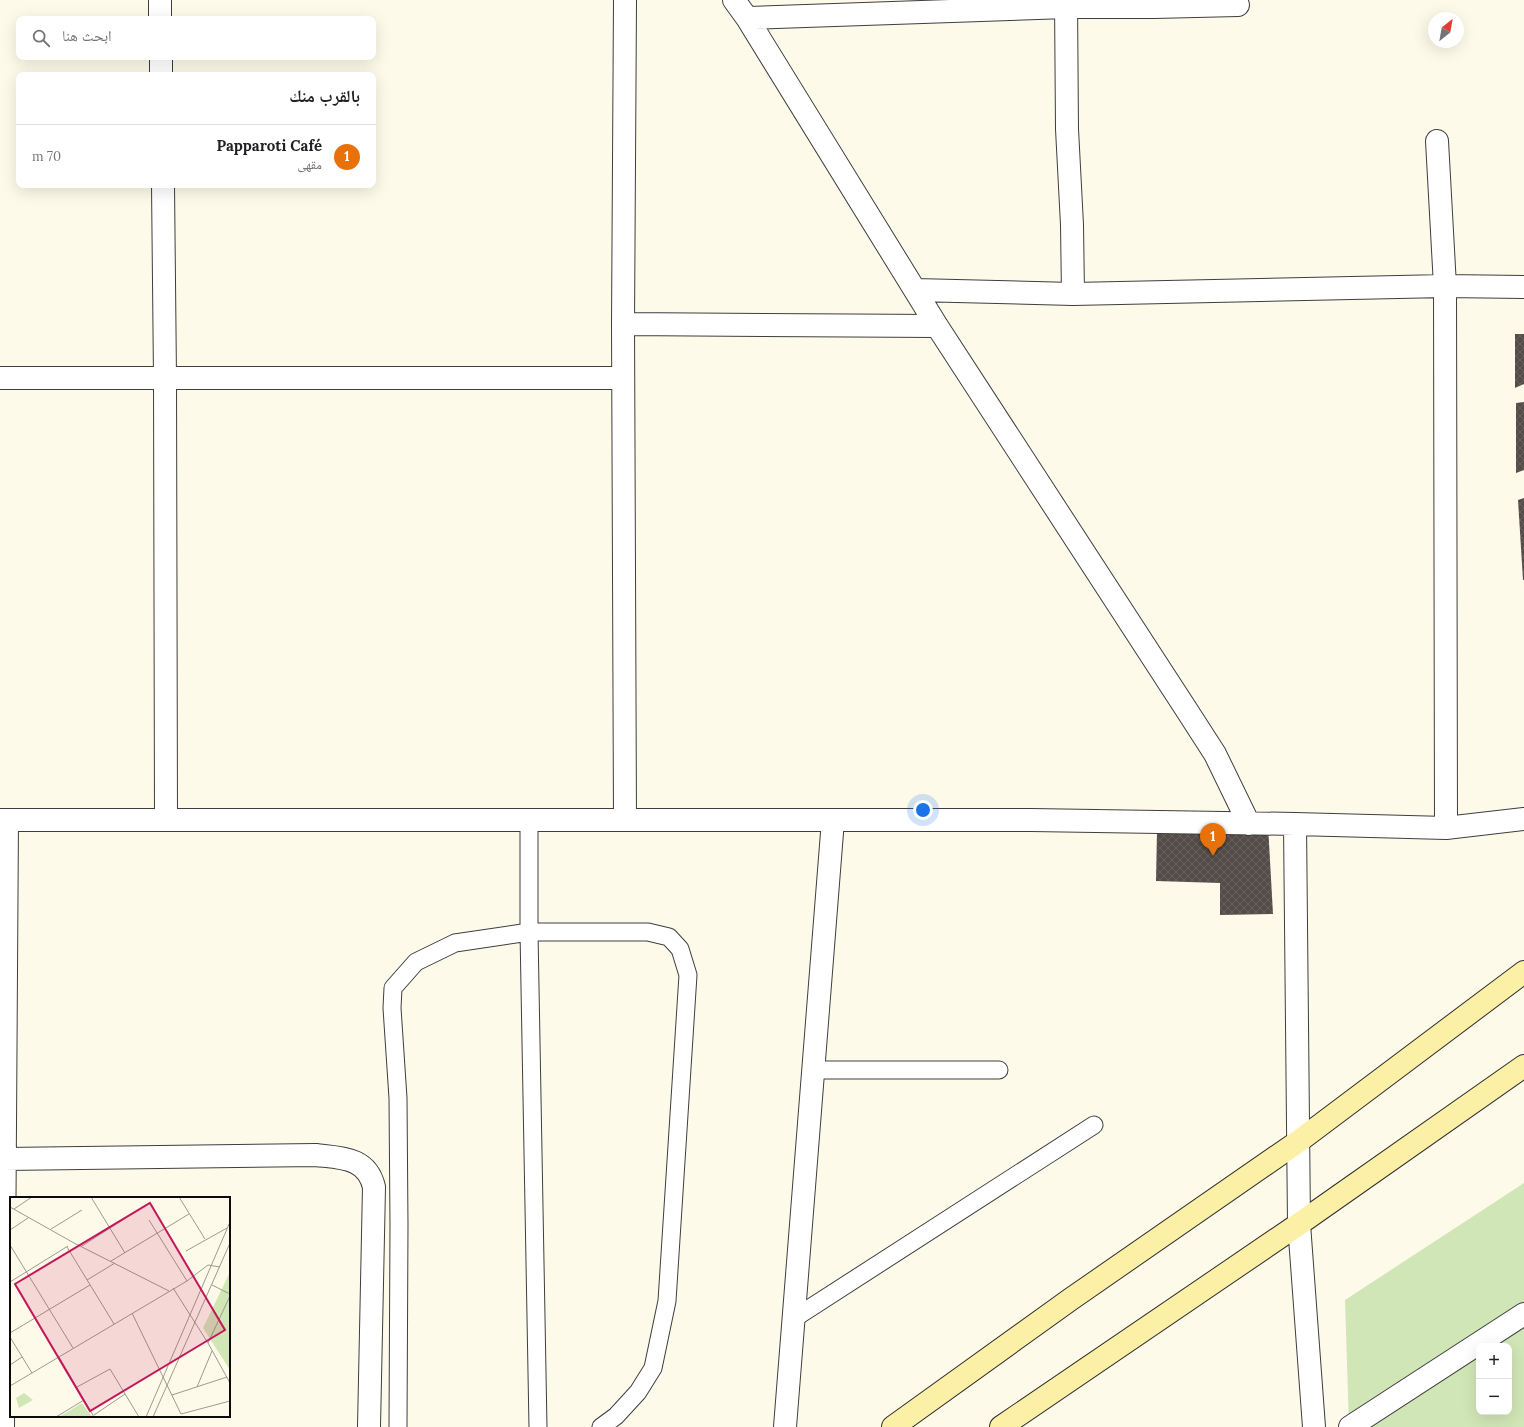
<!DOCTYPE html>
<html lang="ar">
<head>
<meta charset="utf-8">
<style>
  body { margin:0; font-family:Lora,"Noto Naskh Arabic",serif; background:#f2f2f2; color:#202124; direction:rtl }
  .controls { position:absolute; right:12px; bottom:12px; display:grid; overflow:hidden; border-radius:8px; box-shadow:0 4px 16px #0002 }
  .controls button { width:36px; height:36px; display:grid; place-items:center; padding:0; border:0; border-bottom:1px solid #e0e0e0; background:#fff; color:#202124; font:20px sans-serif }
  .compass { position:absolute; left:1428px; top:12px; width:36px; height:36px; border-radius:50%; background:#fff; box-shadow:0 4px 16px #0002; rotate:31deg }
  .you { position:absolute; left:923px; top:810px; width:14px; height:14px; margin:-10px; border:3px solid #fff; border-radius:50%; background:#1a73e8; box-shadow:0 0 0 6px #1a73e833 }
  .badge { display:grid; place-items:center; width:26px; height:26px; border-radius:50%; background:#b52934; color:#fff; font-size:13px; font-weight:700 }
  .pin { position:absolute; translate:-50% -33px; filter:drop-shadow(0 1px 2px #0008) }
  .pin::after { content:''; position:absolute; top:21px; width:14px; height:12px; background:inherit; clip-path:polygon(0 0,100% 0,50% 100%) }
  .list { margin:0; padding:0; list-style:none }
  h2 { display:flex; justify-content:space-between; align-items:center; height:52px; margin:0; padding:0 16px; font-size:17px }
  h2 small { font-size:13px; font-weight:400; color:#757577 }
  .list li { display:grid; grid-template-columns:26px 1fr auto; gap:12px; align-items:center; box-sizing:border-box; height:64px; padding:0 16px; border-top:1px solid #e0e0e0 }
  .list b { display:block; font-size:15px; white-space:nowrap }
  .list p { margin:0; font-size:13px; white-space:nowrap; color:#757577 }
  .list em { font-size:13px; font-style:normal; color:#757577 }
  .icon { flex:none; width:22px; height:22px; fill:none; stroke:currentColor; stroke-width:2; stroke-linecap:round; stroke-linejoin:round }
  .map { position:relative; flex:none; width:1524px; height:1427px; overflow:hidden; direction:ltr }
  .search { position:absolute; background:#fff; box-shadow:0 4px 16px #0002; left:16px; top:16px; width:360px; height:44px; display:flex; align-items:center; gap:10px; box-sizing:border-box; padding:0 14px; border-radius:8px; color:#757577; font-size:15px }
  .panel { position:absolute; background:#fff; box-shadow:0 4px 16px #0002; left:16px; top:72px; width:360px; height:116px; border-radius:8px; direction:rtl }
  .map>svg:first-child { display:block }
  .grass { fill:#d1e6b6; fill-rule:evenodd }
  .building { fill:url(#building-cross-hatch) }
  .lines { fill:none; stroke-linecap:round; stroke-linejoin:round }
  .lane-casing { stroke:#3e3e3e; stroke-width:19 }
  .street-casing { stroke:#3e3e3e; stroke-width:24 }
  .secondary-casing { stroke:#2d2d2d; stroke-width:24 }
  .lane { stroke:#fff; stroke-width:17 }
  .street { stroke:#fff; stroke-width:22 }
  .secondary { stroke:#fcf0a7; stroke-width:22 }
  .inset-road { fill:none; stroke:#9d9a91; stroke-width:1 }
  .view { fill:#c2185b; fill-opacity:0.15; stroke:#c2185b; stroke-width:2 }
  .inset-edge { fill:none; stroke:#0b0b0b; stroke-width:2 }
</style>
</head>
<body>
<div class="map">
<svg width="1524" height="1427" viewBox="0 0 1524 1427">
  <defs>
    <pattern id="building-cross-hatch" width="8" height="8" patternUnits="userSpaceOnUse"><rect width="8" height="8" fill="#534c48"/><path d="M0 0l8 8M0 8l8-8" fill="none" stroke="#67615e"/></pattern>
  </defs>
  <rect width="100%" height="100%" fill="#fefaea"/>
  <path class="grass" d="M1524,1183V1427H1349L1345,1300ZM1479,1346H1509V1412H1479Z"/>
  <path class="building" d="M1515,334H1524V384L1515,388Z
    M1524,402V470L1516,473V403Z
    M1524,498V580H1523L1518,500Z
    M1268,825L1273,914L1220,915V883L1156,881L1157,831Z"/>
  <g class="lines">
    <defs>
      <path id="lane" d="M529,820V932L538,1427
        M813,1070H999
        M793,1319L1094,1125
        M398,1427L399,1225L398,1098L392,1008L393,988L416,962L455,943L529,932H648L669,937L680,949L688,975L667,1301L653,1368L638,1392L616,1416L601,1427"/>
      <path id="street" d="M160,0V19
        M625,0L623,324L625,820
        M734,0L747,18L937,326L1186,709L1215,754L1249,824
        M1066,0L1067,129L1072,225L1073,294
        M747,18L1066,7H1154L1238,5
        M161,57V75
        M1437,141L1445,286L1446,828
        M163,185L165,378L166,820
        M915,290L1073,294L1445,286L1524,287
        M623,324L937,326
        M0,378H623
        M0,820H1031L1295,824L1446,828L1524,819
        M1295,824L1299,1224L1314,1427
        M5,1159L316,1155C341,1158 367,1157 374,1187L369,1427
        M3,1427L7,820
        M785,1427L833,820
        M1350,1427L1524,1314"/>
      <path id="secondary" d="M893,1427L1071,1299L1299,1141L1524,972
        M1001,1427L1299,1224L1524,1066"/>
    </defs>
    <use href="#lane" class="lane-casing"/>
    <use href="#street" class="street-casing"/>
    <use href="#secondary" class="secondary-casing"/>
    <use href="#lane" class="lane"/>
    <use href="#street" class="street"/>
    <use href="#secondary" class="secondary"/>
  </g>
  <g transform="translate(10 1197)">
    <rect width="220" height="220" fill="#fefaea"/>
    <path d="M220,75V173L193,131ZM72,206L82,220H49Z" fill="#d1e6b6"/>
    <path d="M14,196L23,203L9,211L6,201Z" fill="#d1e6b6"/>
    <path class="inset-road" d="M81,0L115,56M169,0L195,42M0,10L64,46L159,94M4,12L22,0M139,23L177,84M41,32L72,13M0,33L18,21M0,48L63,151M72,49L114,22M57,50L104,127M176,54L217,31M101,64L179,17M77,83L105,66M0,85L58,49M202,88L220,97M163,91L198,146L220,186M122,116L171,217L220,204M0,136L80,88M0,140L22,176M198,146L220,99M49,160L84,220M0,168L12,160M0,189L177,84L198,68L210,70M67,190L100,172L129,220M187,190L202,154M162,198L217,180M84,218L115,197M46,220L74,203M136,220L220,25M143,220L220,46"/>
    <path class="view" d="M140,6L215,133L80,214L5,87Z"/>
    <rect width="220" height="220" class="inset-edge"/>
  </g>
</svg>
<div class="controls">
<button>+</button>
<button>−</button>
</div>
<svg class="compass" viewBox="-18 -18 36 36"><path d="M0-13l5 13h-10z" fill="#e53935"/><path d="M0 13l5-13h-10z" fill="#757577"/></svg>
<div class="you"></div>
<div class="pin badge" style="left:1213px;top:856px;background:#e8710a">1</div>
<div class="search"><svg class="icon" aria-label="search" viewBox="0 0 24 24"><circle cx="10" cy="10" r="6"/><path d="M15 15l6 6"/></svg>ابحث هنا</div>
<section class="panel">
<h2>بالقرب منك<small></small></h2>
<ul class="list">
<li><span class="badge" style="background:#e8710a">1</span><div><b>Papparoti Café</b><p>مقهى</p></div><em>70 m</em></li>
</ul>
</section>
</div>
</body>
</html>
